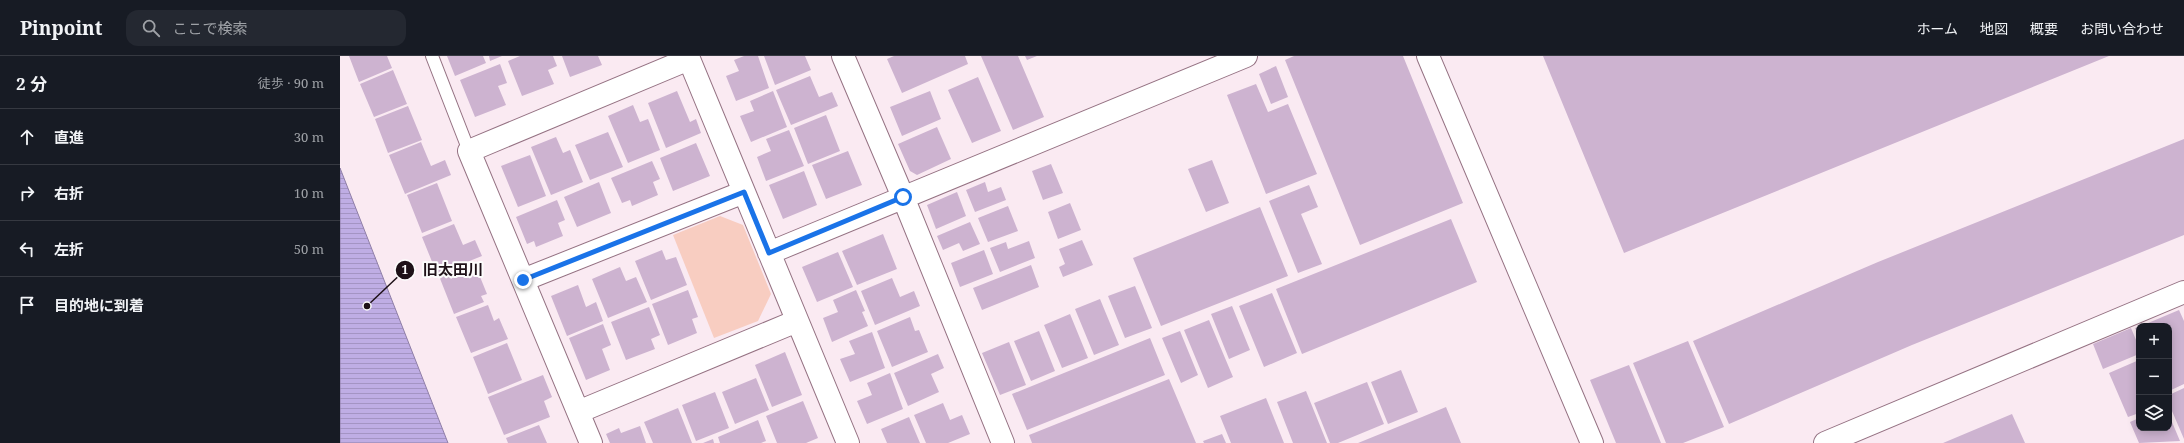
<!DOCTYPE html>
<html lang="ja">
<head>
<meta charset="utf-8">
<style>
  body { margin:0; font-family:"Noto Serif","Noto Sans JP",serif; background:#242831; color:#f1f3f6 }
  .controls { position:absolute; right:12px; bottom:12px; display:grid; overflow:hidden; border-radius:8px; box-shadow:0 2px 10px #0003 }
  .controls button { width:36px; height:36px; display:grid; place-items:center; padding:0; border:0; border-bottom:1px solid #363941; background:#171b24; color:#f1f3f6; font:20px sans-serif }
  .stop { position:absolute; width:12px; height:12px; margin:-9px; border:3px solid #1a73e8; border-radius:50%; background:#fff }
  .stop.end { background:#1a73e8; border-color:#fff; box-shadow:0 1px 4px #0008 }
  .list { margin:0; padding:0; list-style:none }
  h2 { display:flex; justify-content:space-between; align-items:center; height:52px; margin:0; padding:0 16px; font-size:17px }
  h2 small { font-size:13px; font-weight:400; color:#9ea1a6 }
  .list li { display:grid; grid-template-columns:26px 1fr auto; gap:12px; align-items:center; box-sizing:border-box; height:56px; padding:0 16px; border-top:1px solid #363941 }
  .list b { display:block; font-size:15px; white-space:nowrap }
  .list em { font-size:13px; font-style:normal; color:#9ea1a6 }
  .icon { flex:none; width:22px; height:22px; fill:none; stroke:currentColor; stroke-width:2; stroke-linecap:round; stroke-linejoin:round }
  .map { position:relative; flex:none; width:1844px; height:387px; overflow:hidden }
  header { display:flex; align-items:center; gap:24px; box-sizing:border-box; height:56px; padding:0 20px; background:#171b24; border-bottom:1px solid #363941 }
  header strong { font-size:19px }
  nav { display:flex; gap:22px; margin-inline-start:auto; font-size:14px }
  .search { width:280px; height:36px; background:#242831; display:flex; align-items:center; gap:10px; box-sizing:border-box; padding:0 14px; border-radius:12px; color:#9ea1a6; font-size:15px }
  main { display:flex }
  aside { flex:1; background:#171b24 }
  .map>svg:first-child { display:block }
  .park { fill:#f8cdc1 }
  .water { fill:url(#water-rules); stroke:#8f7ea7 }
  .building { fill:#cdb3d0 }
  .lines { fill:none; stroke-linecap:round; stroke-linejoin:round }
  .service-casing { stroke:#957283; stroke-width:14 }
  .minor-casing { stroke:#957283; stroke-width:24 }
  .service { stroke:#fff; stroke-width:12 }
  .minor { stroke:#fff; stroke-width:22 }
  .route { stroke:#1a73e8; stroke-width:5 }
  .leader { fill:none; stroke:#1e1118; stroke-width:1.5 }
  .callout-dot { fill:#1e1118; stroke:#fcfcfc; stroke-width:1.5 }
  .mark-label { font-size:12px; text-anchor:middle; font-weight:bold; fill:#fff }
  .callout-label { font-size:15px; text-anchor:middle; font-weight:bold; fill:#1e1118; stroke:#fcfcfc; stroke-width:4; stroke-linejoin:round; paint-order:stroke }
</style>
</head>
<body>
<header>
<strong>Pinpoint</strong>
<div class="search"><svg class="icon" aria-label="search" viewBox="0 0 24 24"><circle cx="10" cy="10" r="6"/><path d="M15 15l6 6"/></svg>ここで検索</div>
<nav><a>ホーム</a><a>地図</a><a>概要</a><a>お問い合わせ</a></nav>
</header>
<main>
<aside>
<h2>2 分<small>徒歩 · 90 m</small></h2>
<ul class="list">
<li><svg class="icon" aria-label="ahead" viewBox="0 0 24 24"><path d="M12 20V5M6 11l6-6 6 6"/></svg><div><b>直進</b></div><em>30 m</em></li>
<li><svg class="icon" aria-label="right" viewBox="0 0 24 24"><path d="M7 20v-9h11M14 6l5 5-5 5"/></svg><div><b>右折</b></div><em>10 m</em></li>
<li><svg class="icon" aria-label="left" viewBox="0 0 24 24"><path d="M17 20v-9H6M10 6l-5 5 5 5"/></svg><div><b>左折</b></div><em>50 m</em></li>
<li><svg class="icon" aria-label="arrive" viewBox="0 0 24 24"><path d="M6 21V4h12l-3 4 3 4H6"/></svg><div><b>目的地に到着</b></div></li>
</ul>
</aside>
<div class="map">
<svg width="1844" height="387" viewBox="0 0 1844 387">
  <defs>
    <pattern id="water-rules" width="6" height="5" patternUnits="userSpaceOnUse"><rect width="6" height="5" fill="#bfade4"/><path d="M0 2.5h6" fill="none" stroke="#a494c3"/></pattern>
  </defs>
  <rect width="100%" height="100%" fill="#faeaf2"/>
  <path class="park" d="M380,160L403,169L431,238L418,265L374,282L333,179Z"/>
  <path class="water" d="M0,112L108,387H0Z"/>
  <path class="building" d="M9,0H47L52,12L19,26Z
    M107,0H143L146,7L115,20Z
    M149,0H162L150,5Z
    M180,0H213L217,10L208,14L214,28L182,40L168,5Z
    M222,0H258L262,9L230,21Z
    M404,0H418L429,32L396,45L386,20L399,15L394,4Z
    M424,0H465L471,14L435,29Z
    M554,0H625L628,8L562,37L547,3Z
    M641,0H678L704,61L673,74Z
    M685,0H697L687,4Z
    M954,0H1063L1123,147L1020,189L945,4Z
    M1203,0H1769L1284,197Z
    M160,8L167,27L158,30L166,49L135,61L120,24Z
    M936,10L948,41L931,48L919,18Z
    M53,14L67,48L34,61L20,28Z
    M470,20L479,41L492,36L498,50L451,69L436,34Z
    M638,21L661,75L632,87L608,34Z
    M916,28L928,56L948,48L977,118L926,138L887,39Z
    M337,35L350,66L356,63L361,77L326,92L308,47Z
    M433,35L447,71L411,86L400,60L414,55L410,45Z
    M590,35L601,63L562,80L550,51Z
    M293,49L300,66L308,63L320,94L288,107L268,60Z
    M68,50L82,84L48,97L35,63Z
    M486,59L500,95L468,108L454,72Z
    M597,71L611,103L577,119L570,115L558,88Z
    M449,74L464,110L426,125L417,101L431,95L426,83Z
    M268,76L283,111L250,124L235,89Z
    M216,81L223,97L230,94L243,126L211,139L191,91Z
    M1844,83V179L1572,289L1389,368L1353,285L1538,206Z
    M81,86L91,110L105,104L111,119L65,138L49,99Z
    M356,87L370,120L333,135L320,102Z
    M508,95L522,129L486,143L472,109Z
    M190,99L206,140L178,151L161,110Z
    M872,104L889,147L866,156L848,113Z
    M312,105L320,123L313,126L318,139L292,150L290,144L282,147L271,122Z
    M711,108L723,137L703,144L692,115Z
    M464,115L477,149L443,163L429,129Z
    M259,126L271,157L237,171L224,141Z
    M645,126L648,136L661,131L666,144L635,156L626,134Z
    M97,127L112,165L82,177L67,139Z
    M969,129L978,151L961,158L982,208L958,217L929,145Z
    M617,136L626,160L596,173L587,149Z
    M217,144L225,164L218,167L223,180L196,191L194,185L187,188L176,161Z
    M730,147L741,174L718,183L708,156Z
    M668,150L678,175L648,186L638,162Z
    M920,151L948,220L821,270L793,202Z
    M1111,163L1137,226L962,298L936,233Z
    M630,166L640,188L623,195L619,187L603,194L597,180Z
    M114,168L123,189L135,184L142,200L97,218L82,181Z
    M543,178L557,213L517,229L502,195Z
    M742,184L753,209L723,221L719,211L725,208L719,193Z
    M689,185L695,202L660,216L650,192L666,186L668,193Z
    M322,194L326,204L336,201L347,229L311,244L295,205Z
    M644,194L653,218L620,231L611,207Z
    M498,196L513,231L477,246L462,211Z
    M134,206L147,238L141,240L144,246L114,258L99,220Z
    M691,209L699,231L642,254L633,232Z
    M280,211L286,225L296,221L307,246L268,262L252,223Z
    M552,222L560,241L574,235L580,250L535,269L521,235Z
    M238,229L246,251L256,246L263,265L227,280L211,240Z
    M795,230L812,272L785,282L768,240Z
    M348,234L358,261L352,263L357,277L328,289L312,248Z
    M516,234L525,255L522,256L528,270L492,286L483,262L498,256L493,244Z
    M932,237L957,297L924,311L899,250Z
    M760,243L779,289L754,299L735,253Z
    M148,249L154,265L159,262L168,283L131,297L116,261Z
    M892,250L910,294L889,303L871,258Z
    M309,251L320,279L311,283L315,293L286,304L271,266Z
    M1839,254L1844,265V328L1829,335V270H1801Z
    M730,258L748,302L722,312L704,269Z
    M570,261L575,275L579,274L588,296L552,311L537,275Z
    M869,264L893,321L868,332L844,274Z
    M263,268L271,289L262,293L270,314L246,324L229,282Z
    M1799,271V281L1795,272Z
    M1791,272L1799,291V298L1763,313L1753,288Z
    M699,275L715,315L691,325L674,285Z
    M840,275L858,319L841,327L822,282Z
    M532,276L545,312L510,326L500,303L515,298L509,285Z
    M810,282L825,319L687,374L672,338Z
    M1348,285L1384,371L1343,387H1326L1293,307Z
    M669,286L686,329L660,339L642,297Z
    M167,287L182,324L148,338L133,301Z
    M445,296L462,339L432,351L415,309Z
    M598,298L604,312L591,318L599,336L568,350L554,317Z
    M1799,304V357L1788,361L1769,317Z
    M1289,309L1321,387H1276L1250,324Z
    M1061,314L1078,356L1048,368L1031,326Z
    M550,317L563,353L527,368L517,345L532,339L527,327Z
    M203,319L212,341L204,345L210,361L164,379L148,341Z
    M416,322L429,354L395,368L382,336Z
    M829,323L856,387H692L689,379Z
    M1027,326L1044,368L998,387H990L974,347Z
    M1844,332V383L1829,348V339Z
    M966,335L987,387H953L937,346Z
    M375,336L389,372L356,385L342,349Z
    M926,342L944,387H891L880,360Z
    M463,345L478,382L466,387H437L426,360Z
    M603,347L610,364L622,359L630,378L608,387H586L574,359Z
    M1106,351L1121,387H1018L1082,361Z
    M338,352L352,387H313L304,366Z
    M1672,358L1685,387H1603Z
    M1829,359L1840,385L1799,387L1790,366L1799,362V372H1829Z
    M569,361L580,387H547L541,373Z
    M418,364L426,385L421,387H380L378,381Z
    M199,369L207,387H168L166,382Z
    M300,370L306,387H270L266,378L279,372L281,377Z
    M882,378L886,387H864L863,385Z
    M373,383L374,387H363Z"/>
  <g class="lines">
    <defs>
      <path id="service" d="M92,0L129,95"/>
      <path id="minor" d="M503,0L563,141L663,387
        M1088,0L1252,387
        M429,197L906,0
        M183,224L404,136
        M238,356L457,265
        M251,387L129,95L349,3L508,387
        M1485,387L1844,236"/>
    </defs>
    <use href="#service" class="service-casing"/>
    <use href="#minor" class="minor-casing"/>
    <use href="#service" class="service"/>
    <use href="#minor" class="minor"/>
  </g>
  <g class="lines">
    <path class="route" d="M183,224L404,136L429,197L563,141"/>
  </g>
  <path class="leader" d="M27 250L65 214"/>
  <g class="callout-dot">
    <circle cx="27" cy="250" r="4"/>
    <circle cx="65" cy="214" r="10"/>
  </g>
  <g class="mark-label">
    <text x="65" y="218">1</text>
  </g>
  <g class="callout-label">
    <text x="113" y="219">旧太田川</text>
  </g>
</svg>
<div class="controls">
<button>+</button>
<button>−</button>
<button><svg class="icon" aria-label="layers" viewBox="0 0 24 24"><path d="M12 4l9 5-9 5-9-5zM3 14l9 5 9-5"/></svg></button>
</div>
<div class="stop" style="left:563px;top:141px"></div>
<div class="stop end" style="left:183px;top:224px"></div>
</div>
</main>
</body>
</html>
